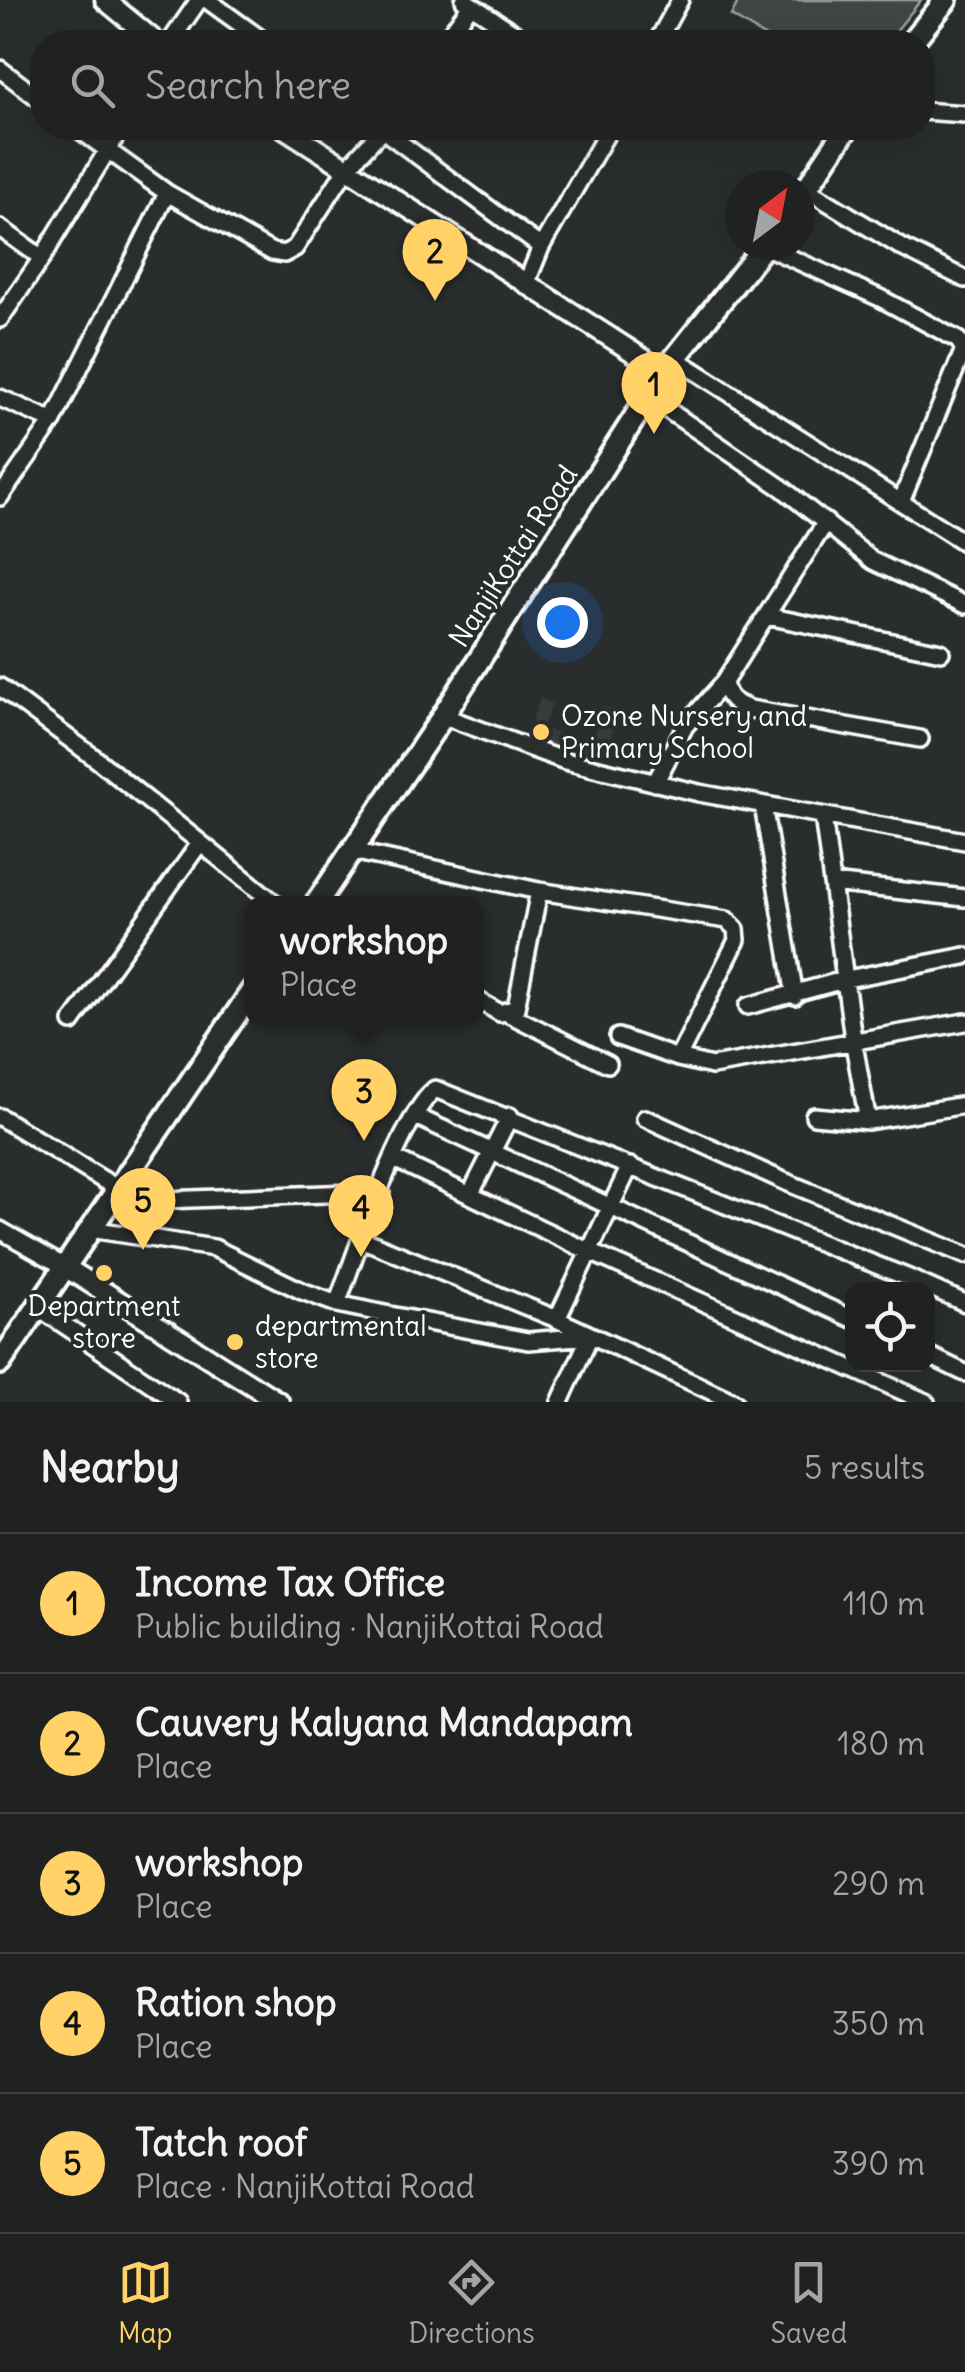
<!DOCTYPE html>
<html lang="en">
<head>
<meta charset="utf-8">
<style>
  body { margin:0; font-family:Delius,sans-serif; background:#282a2a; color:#f1f3f6 }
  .controls { position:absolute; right:30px; bottom:30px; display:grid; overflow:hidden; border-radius:20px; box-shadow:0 10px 40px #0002 }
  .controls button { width:90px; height:90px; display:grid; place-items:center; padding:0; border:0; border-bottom:2px solid #3d3f40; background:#202222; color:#f1f3f6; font:50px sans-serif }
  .compass { position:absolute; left:725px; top:170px; width:90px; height:90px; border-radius:50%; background:#202222; box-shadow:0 10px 40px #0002; rotate:32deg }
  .you { position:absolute; left:562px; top:622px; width:35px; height:35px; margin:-25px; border:8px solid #fff; border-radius:50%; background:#1a73e8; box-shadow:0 0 0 15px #1a73e833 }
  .badge { display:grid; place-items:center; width:65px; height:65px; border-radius:50%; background:#ffd166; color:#111; font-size:32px; font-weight:700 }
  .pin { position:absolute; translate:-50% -82px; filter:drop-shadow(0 2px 5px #0008) }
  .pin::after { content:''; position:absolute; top:52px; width:35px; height:30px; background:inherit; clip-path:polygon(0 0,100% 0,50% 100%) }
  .popup { position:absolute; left:244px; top:896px; width:240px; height:130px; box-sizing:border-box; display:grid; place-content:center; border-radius:20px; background:#202222; filter:drop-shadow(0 2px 8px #0005); font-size:32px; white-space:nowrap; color:#a2a4a5 }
  .popup b { font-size:38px; color:#f1f3f6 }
  .popup::after { content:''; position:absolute; left:50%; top:100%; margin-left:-20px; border:20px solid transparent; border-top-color:#202222 }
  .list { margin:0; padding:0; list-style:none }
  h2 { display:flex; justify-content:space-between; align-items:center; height:130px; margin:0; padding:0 40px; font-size:42px }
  h2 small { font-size:32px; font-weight:400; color:#a2a4a5 }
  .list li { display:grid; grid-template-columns:65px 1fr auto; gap:30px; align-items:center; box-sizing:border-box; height:140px; padding:0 40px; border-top:2px solid #3d3f40 }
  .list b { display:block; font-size:38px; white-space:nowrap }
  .list p { margin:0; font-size:32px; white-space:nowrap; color:#a2a4a5 }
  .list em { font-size:32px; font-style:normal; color:#a2a4a5 }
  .icon { flex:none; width:55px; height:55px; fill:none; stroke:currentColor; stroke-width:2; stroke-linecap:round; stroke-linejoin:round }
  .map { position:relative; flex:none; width:965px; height:1402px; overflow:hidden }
  .search { position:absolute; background:#202222; box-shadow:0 10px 40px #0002; left:30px; right:30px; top:30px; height:110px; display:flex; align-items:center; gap:25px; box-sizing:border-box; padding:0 35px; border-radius:40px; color:#a2a4a5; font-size:38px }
  .sheet { height:830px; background:#202222 }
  nav { display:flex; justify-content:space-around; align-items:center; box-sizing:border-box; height:140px; border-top:2px solid #3d3f40; background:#202222; font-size:28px; color:#a2a4a5 }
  nav a { display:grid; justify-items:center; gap:5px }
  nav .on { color:#ffd166 }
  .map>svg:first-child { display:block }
  .built { fill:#373a3b }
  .green { fill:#414445; stroke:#a0a2a2; stroke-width:2.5 }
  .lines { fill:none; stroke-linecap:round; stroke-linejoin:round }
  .minor-casing { stroke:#fff; stroke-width:22 }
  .tertiary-casing { stroke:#fff; stroke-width:25 }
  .secondary-casing { stroke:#fff; stroke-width:28 }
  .minor { stroke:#2a2d2e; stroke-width:15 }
  .tertiary { stroke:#2a2d2e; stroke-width:18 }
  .secondary { stroke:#2a2d2e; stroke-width:20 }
  .poi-dot { fill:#ffd166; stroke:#2a2d2e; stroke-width:4 }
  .labels { text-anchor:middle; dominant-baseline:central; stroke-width:8; stroke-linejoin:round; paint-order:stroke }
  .street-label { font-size:28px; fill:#fff; stroke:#2a2d2e }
  .poi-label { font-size:28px; fill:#fff; stroke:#2a2d2e; text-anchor:start }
</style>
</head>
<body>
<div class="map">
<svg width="965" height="1402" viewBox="0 0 965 1402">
  <rect width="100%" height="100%" fill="#2a2d2e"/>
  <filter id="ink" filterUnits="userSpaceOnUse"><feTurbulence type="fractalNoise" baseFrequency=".01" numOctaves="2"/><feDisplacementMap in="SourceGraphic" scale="20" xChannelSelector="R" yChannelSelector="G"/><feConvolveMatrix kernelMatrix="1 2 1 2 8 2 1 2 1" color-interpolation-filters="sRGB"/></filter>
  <g filter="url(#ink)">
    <path class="built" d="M540,698L552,703L543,728L589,745L604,707L621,713L599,761L526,736Z"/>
    <path class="green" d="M739,0H921L887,42H774L731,16Z"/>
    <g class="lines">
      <defs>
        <path id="minor" d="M207,0L265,42
          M464,0L528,42
          M170,42L199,0
          M444,42L471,5
          M657,42L680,0
          M0,69L42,101
          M922,111L965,114
          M77,128L167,193L272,252L284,254L295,248L347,168L384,128
          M380,128L541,247
          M806,189L903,248L965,279
          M0,228L42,258
          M764,246L880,298L958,340L964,349L901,502
          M526,284L541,247L610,128
          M0,319L42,258L121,128
          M676,359L965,543
          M0,398L53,421
          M650,398L782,488L873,561L965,605
          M0,497L53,421L167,193
          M767,616L941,652
          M724,682C727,699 734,703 750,709L920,739
          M0,687L95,758L276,904
          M443,716L565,761L699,793L965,841
          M655,783L685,726L724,682L826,522
          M763,805L795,996
          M823,816L853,1039L868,1121
          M352,851L539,891L727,920L736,929L737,940L678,1058
          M832,883L965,898
          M476,999L500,1013L516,1008L539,891
          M748,1006L847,979L965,956
          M507,1013L608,1064
          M72,1022L200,843
          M618,1037L678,1058L712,1066L965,1022
          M415,1116L852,1319
          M814,1116L868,1121L965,1105
          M0,1117L118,1189
          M645,1118L786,1182L965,1255
          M394,1159L588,1251L926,1402
          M470,1195L510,1116
          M109,1202L381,1192
          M90,1229L214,1248L302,1291L337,1304L390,1315L528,1341L590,1336L560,1402
          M0,1230L65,1267
          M361,1239L552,1317L734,1402
          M337,1304C356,1255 399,1119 435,1089L909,1278L965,1303
          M39,1308L178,1402
          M557,1319L630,1166
          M928,1355L965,1373"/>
        <path id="tertiary" d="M105,0L156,42
          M284,128L664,372
          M65,1267L279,1402"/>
        <path id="secondary" d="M912,42L946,0
          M800,198L847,128
          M316,904L443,716L664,372L765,245
          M0,1363L252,991"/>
      </defs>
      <use href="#minor" class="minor-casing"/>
      <use href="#tertiary" class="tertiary-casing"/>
      <use href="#secondary" class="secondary-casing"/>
      <use href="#minor" class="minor"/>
      <use href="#tertiary" class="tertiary"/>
      <use href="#secondary" class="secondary"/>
    </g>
  </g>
  <g class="poi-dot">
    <circle cx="541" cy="732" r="10"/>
    <circle cx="104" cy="1273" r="10"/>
    <circle cx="235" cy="1342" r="10"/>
  </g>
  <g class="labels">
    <g class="street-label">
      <text transform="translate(513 556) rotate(-57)">NanjiKottai Road</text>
    </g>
    <g class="poi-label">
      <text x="561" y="716">Ozone Nursery and<tspan x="561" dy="32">Primary School</tspan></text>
      <text x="104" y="1306" text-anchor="middle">Department<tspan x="104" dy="32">store</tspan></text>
      <text x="255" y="1326">departmental<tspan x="255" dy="32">store</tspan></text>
    </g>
  </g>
</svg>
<div class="controls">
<button><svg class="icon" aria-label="locate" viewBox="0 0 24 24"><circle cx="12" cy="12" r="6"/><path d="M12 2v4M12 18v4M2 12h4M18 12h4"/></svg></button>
</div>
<svg class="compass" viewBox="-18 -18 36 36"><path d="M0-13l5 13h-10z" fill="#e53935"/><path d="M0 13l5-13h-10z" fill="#a2a4a5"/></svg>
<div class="you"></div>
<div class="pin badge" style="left:654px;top:434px">1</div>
<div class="pin badge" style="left:435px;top:301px">2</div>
<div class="pin badge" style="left:364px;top:1141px">3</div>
<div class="popup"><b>workshop</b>Place</div>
<div class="pin badge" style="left:361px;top:1257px">4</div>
<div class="pin badge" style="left:143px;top:1250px">5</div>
<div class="search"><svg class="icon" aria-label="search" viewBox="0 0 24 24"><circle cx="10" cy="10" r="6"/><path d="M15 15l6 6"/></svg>Search here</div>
</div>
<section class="sheet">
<h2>Nearby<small>5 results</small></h2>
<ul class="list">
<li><span class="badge">1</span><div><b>Income Tax Office</b><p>Public building · NanjiKottai Road</p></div><em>110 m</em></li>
<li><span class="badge">2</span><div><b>Cauvery Kalyana Mandapam</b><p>Place</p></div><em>180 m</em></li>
<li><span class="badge">3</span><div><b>workshop</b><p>Place</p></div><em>290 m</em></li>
<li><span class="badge">4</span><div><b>Ration shop</b><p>Place</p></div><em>350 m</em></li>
<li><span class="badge">5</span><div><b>Tatch roof</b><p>Place · NanjiKottai Road</p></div><em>390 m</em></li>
</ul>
</section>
<nav>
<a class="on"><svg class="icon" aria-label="map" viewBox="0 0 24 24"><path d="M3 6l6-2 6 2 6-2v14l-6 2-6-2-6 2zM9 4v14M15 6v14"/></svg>Map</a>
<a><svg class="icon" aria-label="directions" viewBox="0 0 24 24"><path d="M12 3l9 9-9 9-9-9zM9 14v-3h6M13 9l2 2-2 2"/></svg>Directions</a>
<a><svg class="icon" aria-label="saved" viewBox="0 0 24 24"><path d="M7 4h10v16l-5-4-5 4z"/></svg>Saved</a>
</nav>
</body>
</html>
